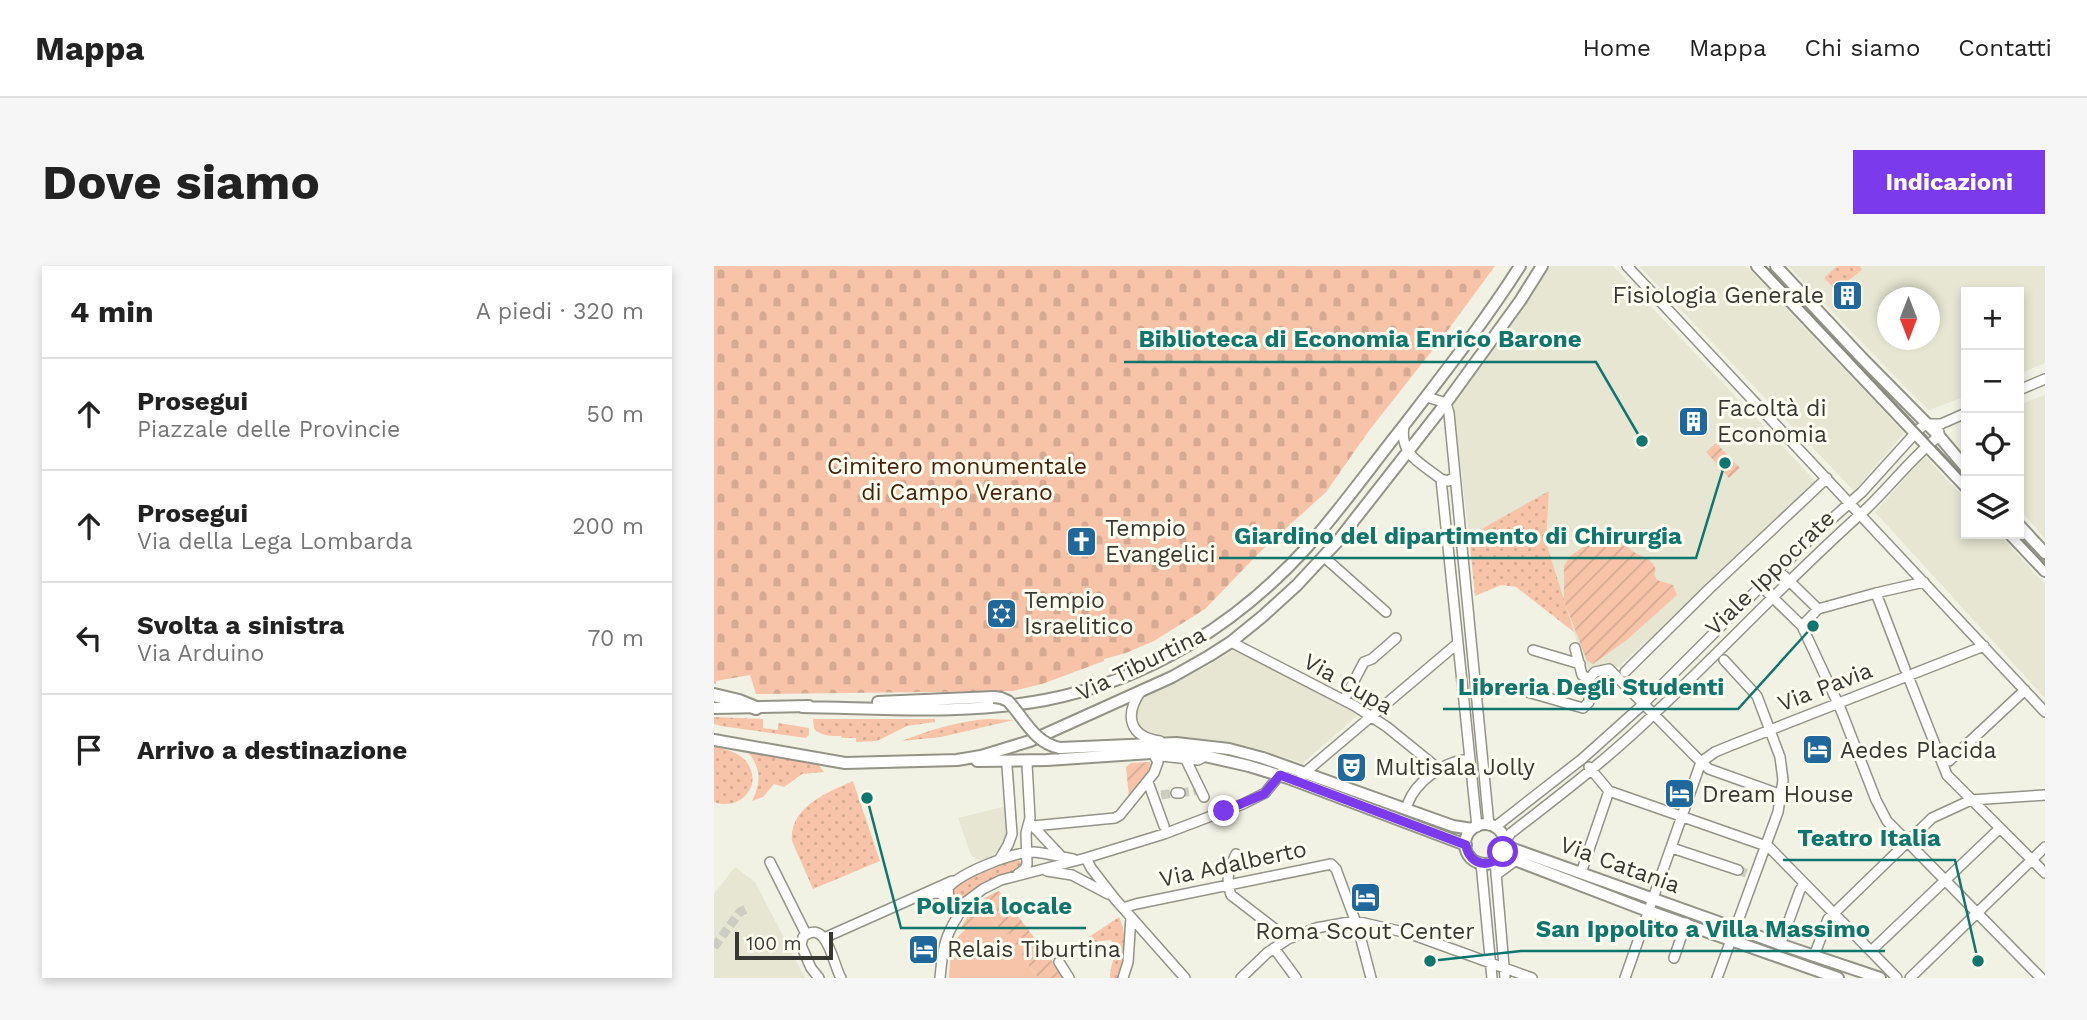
<!DOCTYPE html>
<html lang="it">
<head>
<meta charset="utf-8">
<style>
  body { margin:0; font-family:"Work Sans",sans-serif; background:#f6f6f6; color:#222 }
  .controls { position:absolute; right:21px; top:21px; display:grid; overflow:hidden; border-radius:0px; box-shadow:0 4px 10px #0003 }
  .controls button { width:63px; height:63px; display:grid; place-items:center; padding:0; border:0; border-bottom:2px solid #e0e0e0; background:#fff; color:#222; font:35px sans-serif }
  .compass { position:absolute; left:1163px; top:21px; width:63px; height:63px; border-radius:50%; background:#fff; box-shadow:0 4px 10px #0003; rotate:180deg }
  .scale { position:absolute; left:21px; bottom:18px; width:98px; box-sizing:border-box; padding-left:7px; border:4px solid #383833; border-top:0; font-size:19px; line-height:24px; white-space:nowrap; color:#383833; -webkit-text-stroke:5px #fffef1; paint-order:stroke }
  .stop { position:absolute; width:21px; height:21px; margin:-16px; border:5px solid #7c3aed; border-radius:50%; background:#fff }
  .stop.end { background:#7c3aed; border-color:#fff; box-shadow:0 2px 7px #0008 }
  .list { margin:0; padding:0; list-style:none }
  h2 { display:flex; justify-content:space-between; align-items:center; height:91px; margin:0; padding:0 28px; font-size:30px }
  h2 small { font-size:23px; font-weight:400; color:#767676 }
  .list li { display:grid; grid-template-columns:46px 1fr auto; gap:21px; align-items:center; box-sizing:border-box; height:112px; padding:0 28px; border-top:2px solid #e0e0e0 }
  .list b { display:block; font-size:26px; white-space:nowrap }
  .list p { margin:0; font-size:23px; white-space:nowrap; color:#767676 }
  .list em { font-size:23px; font-style:normal; color:#767676 }
  .icon { flex:none; width:38px; height:38px; fill:none; stroke:currentColor; stroke-width:2; stroke-linecap:round; stroke-linejoin:round }
  .map { position:relative; flex:none; width:1331px; height:712px; overflow:hidden; border-radius:0px }
  header { display:flex; align-items:center; gap:42px; box-sizing:border-box; height:98px; padding:0 35px; background:#fff; border-bottom:2px solid #e0e0e0 }
  header strong { font-size:33px }
  nav { display:flex; gap:38px; margin-inline-start:auto; font-size:24px }
  .intro { display:flex; align-items:center; justify-content:space-between; box-sizing:border-box; height:168px; padding:0 42px }
  h1 { margin:0; font-size:49px }
  .button { padding:18px 32px; border-radius:0px; background:#7c3aed; color:#fff; font-size:24px; font-weight:700 }
  main { display:flex; gap:42px; padding:0 42px }
  aside { flex:1; background:#fff; border-radius:0px; box-shadow:0 4px 10px #0003 }
  .map>svg:first-child { display:block }
  .built { fill:#e6e6d2; fill-rule:evenodd }
  .grass { fill:url(#grass-dots) }
  .cemetery { fill:url(#cemetery-stones) }
  .garden { fill:url(#garden-furrows) }
  .pitch { fill:#f8c4a9 }
  .lines { fill:none; stroke-linecap:round; stroke-linejoin:round }
  .minor-tunnel { stroke:#ccccc1; stroke-width:9; stroke-dasharray:9 4.5; stroke-linecap:butt }
  .minor-casing { stroke:#939387; stroke-width:12 }
  .major-casing { stroke:#939387; stroke-width:14 }
  .highway-casing { stroke:#939387; stroke-width:16 }
  .minor { stroke:#fff; stroke-width:9 }
  .major { stroke:#fff; stroke-width:10 }
  .highway { stroke:#fff; stroke-width:12 }
  .tram { stroke:#898980; stroke-width:2 }
  .major-bridge-casing { stroke:#939387; stroke-width:14; stroke-linecap:butt }
  .major-bridge { stroke:#fff; stroke-width:10 }
  .route { stroke:#7c3aed; stroke-width:9 }
  .labels { text-anchor:middle; dominant-baseline:central; stroke-width:6; stroke-linejoin:round; paint-order:stroke }
  .poi-label { font-size:23px; fill:#383833; stroke:#fffef1; text-anchor:start }
  .park-label { font-size:23px; fill:#46220b; stroke:#fffef1 }
  .street-label { font-size:23px; fill:#383833; stroke:#fffef1 }
  .leader { fill:none; stroke:#0f766e; stroke-width:2.5 }
  .callout-dot { fill:#0f766e; stroke:#fffef1; stroke-width:2.5 }
  .callout-label { font-size:24px; text-anchor:middle; font-weight:bold; fill:#0f766e; stroke:#fffef1; stroke-width:6; stroke-linejoin:round; paint-order:stroke }
</style>
</head>
<body>
<header>
<strong>Mappa</strong>
<nav><a>Home</a><a>Mappa</a><a>Chi siamo</a><a>Contatti</a></nav>
</header>
<div class="intro"><h1>Dove siamo</h1><a class="button">Indicazioni</a></div>
<main>
<aside>
<h2>4 min<small>A piedi · 320 m</small></h2>
<ul class="list">
<li><svg class="icon" aria-label="ahead" viewBox="0 0 24 24"><path d="M12 20V5M6 11l6-6 6 6"/></svg><div><b>Prosegui</b><p>Piazzale delle Provincie</p></div><em>50 m</em></li>
<li><svg class="icon" aria-label="ahead" viewBox="0 0 24 24"><path d="M12 20V5M6 11l6-6 6 6"/></svg><div><b>Prosegui</b><p>Via della Lega Lombarda</p></div><em>200 m</em></li>
<li><svg class="icon" aria-label="left" viewBox="0 0 24 24"><path d="M17 20v-9H6M10 6l-5 5 5 5"/></svg><div><b>Svolta a sinistra</b><p>Via Arduino</p></div><em>70 m</em></li>
<li><svg class="icon" aria-label="arrive" viewBox="0 0 24 24"><path d="M6 21V4h12l-3 4 3 4H6"/></svg><div><b>Arrivo a destinazione</b></div></li>
</ul>
</aside>
<div class="map">
<svg width="1331" height="712" viewBox="0 0 1331 712">
  <defs>
    <pattern id="grass-dots" width="8" height="8" patternUnits="userSpaceOnUse" patternTransform="scale(1.75)"><rect width="8" height="8" fill="#f8c4a9"/><path d="M2 2h.1M6 6h.1" fill="none" stroke="#d5a992" stroke-width="1.8" stroke-linecap="round"/></pattern>
    <pattern id="cemetery-stones" width="16" height="16" patternUnits="userSpaceOnUse" patternTransform="scale(1.75)"><rect width="16" height="16" fill="#f8c4a9"/><path d="M2 7V4a2 2 0 0 1 4 0v3zM10 15v-3a2 2 0 0 1 4 0v3z" fill="#d5a992"/></pattern>
    <pattern id="garden-furrows" width="10" height="10" patternUnits="userSpaceOnUse" patternTransform="scale(1.75)"><rect width="10" height="10" fill="#f8c4a9"/><path d="M-1 1l2-2M0 10L10 0M9 11l2-2" fill="none" stroke="#d5a992"/></pattern>
  </defs>
  <rect width="100%" height="100%" fill="#f1f1e4"/>
  <path class="built" d="M836,0H899L1101,215L905,401L872,405L832,276L835,226L755,270L739,138Z
    M925,0H1032L1190,167L1140,225Z
    M1074,0H1331V97L1305,108V26H1252V130L1215,144L1194,124ZM1174,32H1216V74H1174Z
    M1331,129V272L1305,243V139Z
    M1211,190L1252,234V268H1284L1331,318V432L1161,246Z
    M525,380L528,386L645,448L589,497L548,484L502,474L433,468L425,461L421,455L420,442L427,433L494,400Z
    M293,540L294,564L289,580L277,591L267,594L262,593L257,589L244,552Z
    M21,601L41,616L91,712H0V628Z"/>
  <path class="grass" d="M1123,0H1146L1148,4L1122,24L1110,12Z
    M835,225L832,276L860,366L802,321L787,319L761,330L755,270Z
    M0,451L49,453V462L64,464V457L95,462V469L92,472L7,460L0,458Z
    M99,453H221V456L193,460L163,475L142,476V472H128L127,470C117,470 107,470 100,463Z
    M274,453L300,454L227,471L188,475C215,464 245,455 274,453Z
    M0,480C11,483 23,486 31,494C51,517 28,546 0,536Z
    M32,484L105,499L110,506L88,508L70,521L60,518L49,531L38,535C48,515 47,501 32,484Z
    M139,515L166,595L99,623L78,575C75,541 114,526 139,515Z
    M300,594H304L308,597V601L306,604L274,614L247,634L239,632L237,626L241,618Z
    M405,651C413,668 413,695 404,712H396C396,694 405,692 397,674L378,676L375,671Z"/>
  <path class="cemetery" d="M0,0H781L728,72L654,166L612,226L546,286L491,343L440,375L412,387L390,393V395L328,418L299,425L42,428L36,409L2,415V418H0Z"/>
  <path class="garden" d="M1002,177L1026,202L1015,212L992,186Z
    M896,263C903,269 909,277 916,283C927,293 936,288 942,304L940,308L943,314L959,319L963,329L914,373L879,398L873,395L850,335V300L856,290Z
    M435,496L439,501L415,532L412,501L417,497Z
    M285,625L351,712H324L314,699L295,668L291,670L273,647L252,664L247,662C256,644 266,632 285,625Z"/>
  <path class="pitch" d="M273,647L291,670L295,667L314,699L324,712H235C238,670 240,672 273,647Z"/>
  <g class="lines">
    <path class="minor-tunnel" d="M466,527L487,524
      M447,529L462,527
      M1024,604L1036,609
      M0,681L26,646L32,643"/>
    <defs>
      <path id="minor" d="M913,0L1331,446
        M1305,124L1331,113
        M713,131L732,137L735,147L775,559
        M690,160C685,189 707,197 727,213L734,215L741,211
        M727,213L763,561
        M610,291L672,346
        M1064,304L1104,343
        M1047,320L1088,360L1127,444L1162,534L1173,555L1327,712
        M1162,327L1191,403
        M1088,360L1104,343L1162,327L1210,316
        M517,376L641,440L673,461L726,504
        M861,382L868,409L875,413
        M819,384L866,398
        M911,406L995,323L1113,212
        M1194,410L1233,509L1331,607
        M798,420L800,422L869,442L875,436V413L881,406L895,403L981,490L995,503L1068,529
        M427,425C410,449 415,471 446,475
        M630,434L650,396L658,393L682,372
        M447,490L484,494L488,492L489,488
        M1235,495L1311,424
        M473,496L490,531
        M875,501L895,525L1055,581L1183,712
        M588,509L744,377
        M434,516L450,560
        M462,527H466
        M694,537C702,516 728,497 750,494
        M316,557L347,590
        M319,560L401,552L406,549L440,507L444,496L439,487
        M781,561L868,493L925,442L1042,325L1111,259L1148,226L1205,163L1213,158H1227L1252,147
        M791,575L797,567C846,529 896,491 940,448C1011,381 1077,310 1150,245C1176,221 1197,192 1225,170V166
        M958,582L1024,604
        M522,588C515,603 511,613 517,629L574,673
        M372,592L377,602L401,633L471,712
        M285,594L294,579L298,568L293,500
        M781,595L791,712
        M56,596L92,668
        M767,597L778,712
        M333,605L358,609L394,628
        M867,607L895,525
        M304,608L311,603L313,598L312,567L316,552L313,498
        M782,609L801,595
        M210,628L225,627L242,638H249L269,623L287,614L372,592L450,568L529,538L551,527L569,505
        M235,632L234,622C247,606 300,586 320,586C333,587 346,591 359,593
        M409,642L422,638L617,598L622,603L644,662L657,712
        M110,672L238,615
        M1066,679L1086,624L1090,618
        M560,682L582,712
        M1157,685L1286,562
        M1100,690L1114,653L1218,552L1257,534L1331,529
        M960,692L972,657
        M345,696L355,712
        M105,712L97,702L87,679L89,671C113,651 119,699 127,712
        M226,712C229,676 232,667 252,637
        M409,712L414,696L417,651
        M527,712L553,687L574,673L602,662L641,655L694,667L818,712
        M911,712L987,496L1001,486L1018,479L1270,380
        M1003,712L1064,546L1069,514L1066,491L1043,430L1010,394
        M1196,712L1331,581"/>
      <path id="major" d="M1043,0L1252,221
        M1062,0L1148,92L1225,170L1252,202
        M1305,259L1331,287
        M1296,268L1331,305
        M164,436L280,431
        M88,441C169,442 251,449 331,434C435,414 525,357 595,279C629,240 659,198 691,158C731,106 771,55 806,0
        M0,442L95,440
        M0,474L131,497L243,494L267,490L316,475L458,411L495,390L517,376L549,350L583,319L623,276L732,137L806,35L828,0
        M346,482L462,477L515,483L549,492L739,560L758,563
        M263,495L333,494L452,486L482,488L535,500L574,512L752,579
        M751 578a20 20 0 1 1 40 0a20 20 0 1 1-40 0Z
        M791,580L1074,681L1166,712
        M788,589L926,642L1124,712"/>
      <path id="highway" d="M0,429L25,435L42,442"/>
    </defs>
    <use href="#minor" class="minor-casing"/>
    <use href="#major" class="major-casing"/>
    <use href="#highway" class="highway-casing"/>
    <use href="#minor" class="minor"/>
    <use href="#major" class="major"/>
    <use href="#highway" class="highway"/>
    <path class="tram" d="M1051,0L1252,214
      M1302,268L1331,299"/>
    <defs>
      <path id="major-bridge" d="M280,431L287,432L294,435C311,453 320,477 346,482"/>
    </defs>
    <use href="#major-bridge" class="major-bridge-casing"/>
    <use href="#major-bridge" class="major-bridge"/>
  </g>
  <g class="lines">
    <path class="route" d="M510,545L550,528L566,509L752,579C755,600 778,604 789,586"/>
  </g>
  <defs>
    <symbol id="building-square" viewBox="-11 -11 22 22"><rect x="-9" y="-9" width="18" height="18" rx="4" fill="#20689c" stroke="#fffef1"/><path d="M-4-6H4V6H1V3H-1V6H-4ZM-2.5-4.3h1.7v1.8h-1.7ZM.8-4.3h1.7v1.8H.8ZM-2.5-1h1.7V.8h-1.7ZM.8-1h1.7V.8H.8Z" fill="#fff"/></symbol>
    <symbol id="church-square" viewBox="-11 -11 22 22"><rect x="-9" y="-9" width="18" height="18" rx="4" fill="#20689c" stroke="#fffef1"/><path d="M-1.2-6h2.4v3.5h3.3v2.4h-3.3V6h-2.4V-.1h-3.3v-2.4h3.3Z" fill="#fff"/></symbol>
    <symbol id="synagogue-square" viewBox="-11 -11 22 22"><rect x="-9" y="-9" width="18" height="18" rx="4" fill="#20689c" stroke="#fffef1"/><path d="M0-6.5L5.6 3.2H-5.6ZM0 6.5L5.6-3.2H-5.6Z" fill="#fff"/></symbol>
    <symbol id="hotel-square" viewBox="-11 -11 22 22"><rect x="-9" y="-9" width="18" height="18" rx="4" fill="#20689c" stroke="#fffef1"/><path d="M-6-4.5h1.5V1H6V5H4.5V3h-9V5H-6ZM-4 0a1.8 1.8 0 1 1 3.6 0ZM.5 0V-2.5h3Q6-2.5 6 0Z" fill="#fff"/></symbol>
    <symbol id="theatre-square" viewBox="-11 -11 22 22"><rect x="-9" y="-9" width="18" height="18" rx="4" fill="#20689c" stroke="#fffef1"/><path d="M-5-5.5Q0-4 5-5.5V0Q5 5 0 6Q-5 5-5 0ZM-3.3-2.5H-1v1.5H-3.3ZM1-2.5H3.3v1.5H1ZM-2.8 1Q0 5.5 2.8 1Z" fill="#fff"/></symbol>
  </defs>
  <g fill-rule="evenodd">
    <use href="#building-square" x="1116" y="12" width="35" height="35"/>
    <use href="#building-square" x="962" y="138" width="35" height="35"/>
    <use href="#church-square" x="350" y="258" width="35" height="35"/>
    <use href="#synagogue-square" x="270" y="330" width="35" height="35"/>
    <use href="#hotel-square" x="1086" y="466" width="35" height="35"/>
    <use href="#theatre-square" x="620" y="484" width="35" height="35"/>
    <use href="#hotel-square" x="948" y="510" width="35" height="35"/>
    <use href="#hotel-square" x="634" y="614" width="35" height="35"/>
    <use href="#hotel-square" x="192" y="666" width="35" height="35"/>
  </g>
  <g class="labels">
    <g class="poi-label">
      <text x="1110" y="29" text-anchor="end">Fisiologia Generale</text>
      <text x="1003" y="142">Facoltà di<tspan x="1003" dy="26">Economia</tspan></text>
      <text x="391" y="262">Tempio<tspan x="391" dy="26">Evangelici</tspan></text>
      <text x="310" y="334">Tempio<tspan x="310" dy="26">Israelitico</tspan></text>
      <text x="1126" y="484">Aedes Placida</text>
      <text x="661" y="501">Multisala Jolly</text>
      <text x="988" y="528">Dream House</text>
      <text x="651" y="665" text-anchor="middle">Roma Scout Center</text>
      <text x="233" y="683">Relais Tiburtina</text>
    </g>
    <g class="park-label">
      <text x="243" y="200">Cimitero monumentale<tspan x="243" dy="26">di Campo Verano</tspan></text>
    </g>
    <g class="street-label">
      <text transform="translate(1056 307) rotate(-44)">Viale Ippocrate</text>
      <text transform="translate(427 398) rotate(-26)">Via Tiburtina</text>
      <text transform="translate(634 418) rotate(30)">Via Cupa</text>
      <text transform="translate(1111 421) rotate(-21)">Via Pavia</text>
      <text transform="translate(519 598) rotate(-12)">Via Adalberto</text>
      <text transform="translate(906 599) rotate(20)">Via Catania</text>
    </g>
  </g>
  <path class="leader" d="M928 175L882 96H410M1011 197L982 292H505M1099 360L1024 443H729M1264 695L1241 594H1069M153 532L187 662H372M716 695L807 685H1171"/>
  <g class="callout-dot">
    <circle cx="928" cy="175" r="7"/>
    <circle cx="1011" cy="197" r="7"/>
    <circle cx="1099" cy="360" r="7"/>
    <circle cx="1264" cy="695" r="7"/>
    <circle cx="153" cy="532" r="7"/>
    <circle cx="716" cy="695" r="7"/>
  </g>
  <g class="callout-label">
    <text x="646" y="81">Biblioteca di Economia Enrico Barone</text>
    <text x="744" y="278">Giardino del dipartimento di Chirurgia</text>
    <text x="877" y="429">Libreria Degli Studenti</text>
    <text x="1155" y="580">Teatro Italia</text>
    <text x="280" y="648">Polizia locale</text>
    <text x="989" y="671">San Ippolito a Villa Massimo</text>
  </g>
</svg>
<div class="controls">
<button>+</button>
<button>−</button>
<button><svg class="icon" aria-label="locate" viewBox="0 0 24 24"><circle cx="12" cy="12" r="6"/><path d="M12 2v4M12 18v4M2 12h4M18 12h4"/></svg></button>
<button><svg class="icon" aria-label="layers" viewBox="0 0 24 24"><path d="M12 4l9 5-9 5-9-5zM3 14l9 5 9-5"/></svg></button>
</div>
<svg class="compass" viewBox="-18 -18 36 36"><path d="M0-13l5 13h-10z" fill="#e53935"/><path d="M0 13l5-13h-10z" fill="#767676"/></svg>
<div class="scale">100 m</div>
<div class="stop" style="left:789px;top:586px"></div>
<div class="stop end" style="left:510px;top:545px"></div>
</div>
</main>
</body>
</html>
